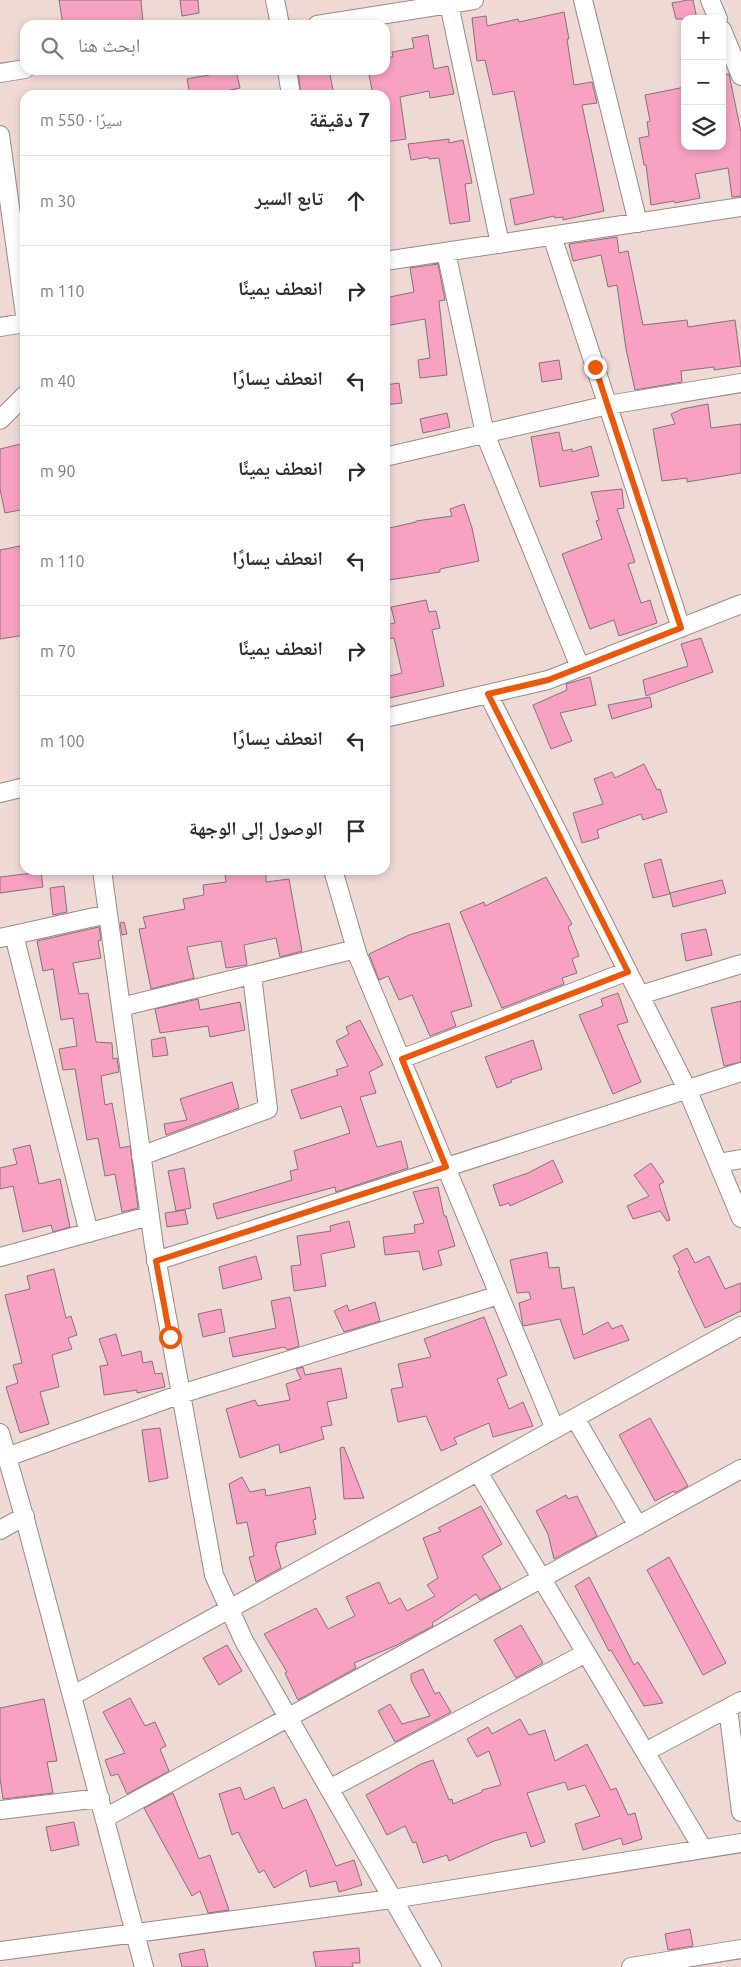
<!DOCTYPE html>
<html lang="ar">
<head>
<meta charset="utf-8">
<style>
  body { margin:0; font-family:Ubuntu,"Noto Naskh Arabic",sans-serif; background:#f7f7f7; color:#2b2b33; direction:rtl }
  .controls { position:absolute; right:15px; top:15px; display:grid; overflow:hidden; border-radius:10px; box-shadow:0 2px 8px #0003 }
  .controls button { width:45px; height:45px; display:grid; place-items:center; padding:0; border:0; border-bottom:1px solid #e1e1e2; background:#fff; color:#2b2b33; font:25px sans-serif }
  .stop { position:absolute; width:15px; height:15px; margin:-11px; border:4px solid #ea580c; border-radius:50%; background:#fff }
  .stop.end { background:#ea580c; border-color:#fff; box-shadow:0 1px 5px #0008 }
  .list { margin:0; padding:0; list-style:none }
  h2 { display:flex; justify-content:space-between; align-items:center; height:65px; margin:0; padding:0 20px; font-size:21px }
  h2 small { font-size:16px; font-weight:400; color:#7c7c81 }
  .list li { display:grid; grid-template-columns:32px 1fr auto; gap:15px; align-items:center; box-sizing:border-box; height:90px; padding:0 20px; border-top:1px solid #e1e1e2 }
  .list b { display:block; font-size:19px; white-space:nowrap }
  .list em { font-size:16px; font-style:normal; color:#7c7c81 }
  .icon { flex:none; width:28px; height:28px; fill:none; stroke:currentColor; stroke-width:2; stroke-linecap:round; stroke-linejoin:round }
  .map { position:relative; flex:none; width:741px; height:1967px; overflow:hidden; direction:ltr }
  .search { position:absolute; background:#fff; box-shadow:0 2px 8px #0003; left:20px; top:20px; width:370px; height:55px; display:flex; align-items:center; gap:12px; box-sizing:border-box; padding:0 18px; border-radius:15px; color:#7c7c81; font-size:19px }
  .panel { position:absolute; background:#fff; box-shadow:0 2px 8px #0003; left:20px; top:90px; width:370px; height:785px; border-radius:15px; direction:rtl }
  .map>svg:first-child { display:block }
  .building { fill:#f8a1c2; stroke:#847278 }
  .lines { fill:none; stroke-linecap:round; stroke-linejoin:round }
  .minor-casing { stroke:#9b8884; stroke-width:20 }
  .minor { stroke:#fff; stroke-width:18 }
  .route { stroke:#ea580c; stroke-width:6 }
</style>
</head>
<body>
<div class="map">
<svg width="741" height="1967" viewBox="0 0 741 1967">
  <rect width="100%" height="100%" fill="#eed9d5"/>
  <path class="building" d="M59,0H141L143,22L124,25H63Z
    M180,0H198L199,13L182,16Z
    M688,0H693L697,19H676L672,3Z
    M564,12L569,39H567L574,85L592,82L597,103L582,105L604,211L563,220V217L555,218L554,216L515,225L510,199L534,194L514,91L493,95L485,60L477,61L472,18L486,16L487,26L518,19L519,22Z
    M428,35L434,69L448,66L454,94L430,98L429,91L400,97L406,139L385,142V95H373L368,70H385V57H393L392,52L414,48L412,38Z
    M236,70L240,88L207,95H190L187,79Z
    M298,70H329L334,95H301Z
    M729,74L741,132V196L732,197L728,168L695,174L700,198L675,203L674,201L651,205L646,165H644L639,138L649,136L647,122L650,121L645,95L685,87V146H722V75Z
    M449,139V143L463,140L472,183L465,184L470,221L450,224L439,158L429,159L428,157L411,160L408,144Z
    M617,237L619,253L628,251L643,325L687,320L688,327L735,320L741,366L714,370V367L681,371L682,382L635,390L626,349L617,285L608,287L601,255L573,261L569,244Z
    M438,264L445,300L439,301L447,375L420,378L418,360L430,358L425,319L385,326V298L414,292L410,268Z
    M559,360L562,379L542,382L539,363Z
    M399,383L402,403L385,405V385Z
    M708,404L711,428L741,424V473L687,482V478L662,481L653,429L675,424L671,414L682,409Z
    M447,413L450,427L423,433L420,419Z
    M559,432L563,451L572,449V452L591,446L599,476L540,487L531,437Z
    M25,443V509L5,513L0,489V449Z
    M622,489L624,508L617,509L635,562L628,564L641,603L650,600L657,623L619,636L614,620L590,629L562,554L602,539L596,521L599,520L591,492Z
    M464,504L472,528L479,561L440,569V572L389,580L385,554V529L416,522V521L452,516L450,509Z
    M20,546L21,550H25V635L0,639V550Z
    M426,600L429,612L436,611L440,628L432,630L444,686L385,699V677L402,673L394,638L385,639V625L395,623L391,607Z
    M701,638L713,672L646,696L643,680L688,666L681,644Z
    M590,677L596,705L560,713L572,741L551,749L533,705L567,690L566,684Z
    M650,697L652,707L612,719L608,705Z
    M644,764L657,790L660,789L667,812L643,820L641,814L597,830L599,838L582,843L573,813L603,804L594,779L612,772L615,778Z
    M661,859L670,894L653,898L644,864Z
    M255,870H266V882L289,879L302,951L280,957L276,938L244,945L247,965L226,968L221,941L187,947L194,978L151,989L139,929L146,928L143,917L185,909L183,899L204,895L203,885L226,882L225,874Z
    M41,872L43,887L0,893V877Z
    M546,877L572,924L568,927L579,956L572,959L577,973L562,978L564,984L502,1008L460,912L484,902L485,906Z
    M722,880L726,893L673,907L670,893Z
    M64,886L67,912L53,915L50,888Z
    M124,922L127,934L122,935L120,923Z
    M449,923L472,1006L451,1012L456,1026L430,1036L412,995L399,1000L388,976L379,980L369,954L409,935Z
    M99,927L101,940L98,941L101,958L73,963L79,994L88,993L96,1042L112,1043L113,1059L117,1058L119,1072L101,1076L105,1105L112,1103L120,1148L130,1146L138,1208L122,1212L115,1174L105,1176L98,1138L87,1140L75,1069L63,1070L59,1049L77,1046L73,1018L61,1020L53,969L43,971L37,941Z
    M706,929L712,955L686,961L681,934Z
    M618,993L628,1022L617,1025L641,1082L613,1094L579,1015L603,1006L601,999Z
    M198,999L200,1010L240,1002L245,1030L210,1037L208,1026L160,1033L155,1009Z
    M741,1001V1062L724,1066L711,1008Z
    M360,1020L383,1065L369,1072L376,1093L360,1097L377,1147L401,1141L408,1168L336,1192L335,1187L217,1219L213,1204L292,1180L290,1171L298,1169L294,1151L350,1133L341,1106L301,1119L291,1090L338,1075L336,1070L348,1066L336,1041L349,1034L346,1027Z
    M165,1037L168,1055L153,1057L151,1040Z
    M533,1040L542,1069L511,1080L512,1082L497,1088L485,1057Z
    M232,1082L239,1108L166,1135L164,1124L187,1120L180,1099Z
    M30,1145L39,1184L60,1179L70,1227L53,1232L51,1225L23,1232L13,1186L0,1189V1168L17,1164L13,1149Z
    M553,1160L563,1182L510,1206L509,1203L500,1206L493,1185L528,1173Z
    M651,1163L664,1182L659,1185L670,1220L667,1221L660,1211L633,1219L627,1206L649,1196L634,1175Z
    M184,1168L191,1208L176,1211L168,1171Z
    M438,1187L444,1216H446L455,1246L438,1251L442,1265L423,1270L419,1251L385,1255L383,1237L415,1233L414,1225L424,1223L413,1192Z
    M185,1210L188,1224L167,1227L165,1213Z
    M349,1221L355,1247L321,1254L326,1286L294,1291L291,1266L301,1265L297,1236L331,1231L330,1226Z
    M687,1248L695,1263L709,1256L725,1289L741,1283V1311L705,1328L678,1271L680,1270L673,1256Z
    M547,1252L549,1268L559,1267L562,1289L574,1287L583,1335L608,1322L612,1329L622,1325L629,1340L574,1359L560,1319L523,1326L519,1303L531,1299L529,1292L517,1293L510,1260Z
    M256,1256L262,1279L223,1289L219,1267Z
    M54,1269L66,1318L71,1316L77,1335L68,1338L72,1349L52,1355L59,1387L40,1392L49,1424L20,1433L6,1387L18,1383L13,1365L22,1363L5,1295L30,1289L27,1276Z
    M290,1297L299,1346L287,1350L285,1347L233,1357L229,1338L276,1328L271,1301Z
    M375,1302L380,1321L344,1332L334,1311L347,1305L349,1311Z
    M221,1309L225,1332L203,1337L198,1314Z
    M484,1317L507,1375L497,1379L509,1409L523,1402L533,1426L493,1437L489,1423L454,1438L457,1444L441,1451L426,1416L398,1422L391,1389L403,1387L398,1364L431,1357L424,1339Z
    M116,1334L122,1356L141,1351L143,1363L152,1361L155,1374L162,1373L165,1387L137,1393V1390L104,1395L100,1366L108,1365L99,1339Z
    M303,1367L305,1375L341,1368L347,1398L327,1402L332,1425L321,1427L324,1439L280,1453L279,1444L240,1458L226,1409L255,1400L258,1406L290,1400L286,1384L301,1379L296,1369Z
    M650,1418L688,1486L675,1493L674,1491L655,1501L619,1435Z
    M160,1428L168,1478L149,1482L142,1430Z
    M344,1447L364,1498L344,1499L340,1448Z
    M242,1477L250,1492L265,1489L266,1496L310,1487L316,1519L313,1520L316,1534L276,1543L277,1546H275L281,1568L256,1582L249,1557L254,1556L247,1522L237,1524L229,1484Z
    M566,1495L568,1499L577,1496L597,1536L554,1559L548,1534L536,1511Z
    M481,1506L502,1544L482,1556L501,1589L480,1600L476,1594L432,1623L433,1626L397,1645L354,1663L356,1668L298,1700L285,1673L287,1672L264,1634L316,1608L328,1629L355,1616L346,1597L379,1582L389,1604L400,1598L407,1611L435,1596L427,1585L438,1578L423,1538L441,1531L438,1528Z
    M669,1557L726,1663L703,1675L647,1570Z
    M589,1577L634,1665L638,1662L663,1703L644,1706L611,1650L609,1651L575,1586Z
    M521,1625L543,1663L516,1678L494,1640Z
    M227,1645L242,1671L219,1685L203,1658Z
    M423,1669L435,1694L439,1692L451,1712L395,1742L378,1711L390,1704L402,1724L430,1716L411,1680V1674Z
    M130,1698L145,1726L155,1722L166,1746L160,1749L169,1771L127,1794L118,1774L111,1776L105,1760L125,1753L103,1712Z
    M44,1699L57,1761L47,1762L53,1793L3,1799L0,1778V1708Z
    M520,1719L529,1735L545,1730L555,1761L587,1744L611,1790L616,1788L628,1815L635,1813L642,1839L623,1845L621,1838L583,1850L575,1824L600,1816L585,1785L568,1790L565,1782L527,1793L545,1842L531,1847L526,1832L494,1841L449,1861L447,1855L423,1863L416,1842L413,1843L405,1826L387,1835L366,1795L421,1764L433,1760L449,1800L452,1799L453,1804L482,1792V1790L501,1785L489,1751L477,1757L467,1739L488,1727L492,1734Z
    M240,1787L245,1800L274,1787L283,1809L306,1799L336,1866L354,1860L362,1885L339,1892L336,1881L310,1887L306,1870L274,1888L264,1870L259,1873L238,1832L232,1835L219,1794Z
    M173,1793L199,1859L210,1855L229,1910L208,1913L200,1891L192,1896L144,1808Z
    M74,1822L79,1845L51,1851L46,1827Z
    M690,1929L693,1946L668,1950L665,1934Z
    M359,1948L360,1963H352L353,1967H316L313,1952Z
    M204,1949L208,1967H182L179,1954Z"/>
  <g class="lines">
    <defs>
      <path id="minor" d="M275,0L280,25
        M583,0L638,223
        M710,0L718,19
        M449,4L500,244
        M317,25L474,0
        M722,30L741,76
        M287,70L291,95
        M0,73L25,69
        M0,135L25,315
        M552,236L681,628
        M446,252L485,434L580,667
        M385,261L741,207
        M0,327L25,323
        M0,420L25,395
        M385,457L608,405L741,383
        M488,694L687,1089L741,1218
        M385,718L548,680L741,604
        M0,793L25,787
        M102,870L154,1246L214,1575L244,1641L432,1967
        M333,870L358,956L555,1429
        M14,935L89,1233
        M0,938L108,914
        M640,995L741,964
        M121,1007L356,949
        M401,1059L628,971
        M141,1156L268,1109L252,975
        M718,1163L741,1159
        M0,1257L149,1216
        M156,1261L741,1072
        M575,1418L638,1526
        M0,1433L26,1523L144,1967
        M7,1457L181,1394L499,1295
        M478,1472L703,1849
        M0,1530L25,1516
        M72,1696L741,1326
        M728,1708L741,1812
        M645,1752L741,1701
        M329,1789L586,1653
        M0,1810L100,1798
        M105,1818L741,1469
        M0,1951L392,1899L741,1843
        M631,1967L741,1949"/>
    </defs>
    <use href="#minor" class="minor-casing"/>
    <use href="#minor" class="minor"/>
  </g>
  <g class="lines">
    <path class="route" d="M170,1337L156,1261L446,1167L402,1059L628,972L488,694L548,680L681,628L595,367"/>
  </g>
</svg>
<div class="controls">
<button>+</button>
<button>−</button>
<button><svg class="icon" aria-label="layers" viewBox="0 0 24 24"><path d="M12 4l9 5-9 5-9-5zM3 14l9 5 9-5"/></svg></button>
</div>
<div class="stop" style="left:170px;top:1337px"></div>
<div class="stop end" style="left:595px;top:367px"></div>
<div class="search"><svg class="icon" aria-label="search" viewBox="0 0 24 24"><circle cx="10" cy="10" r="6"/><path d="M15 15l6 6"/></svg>ابحث هنا</div>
<section class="panel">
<h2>7 دقيقة<small>سيرًا · 550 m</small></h2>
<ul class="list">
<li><svg class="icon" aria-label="ahead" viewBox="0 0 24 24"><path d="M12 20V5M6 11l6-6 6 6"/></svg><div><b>تابع السير</b></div><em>30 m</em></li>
<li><svg class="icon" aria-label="right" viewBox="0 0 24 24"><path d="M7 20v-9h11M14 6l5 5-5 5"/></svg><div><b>انعطف يمينًا</b></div><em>110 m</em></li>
<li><svg class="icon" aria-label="left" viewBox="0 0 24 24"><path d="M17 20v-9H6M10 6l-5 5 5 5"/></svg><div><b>انعطف يسارًا</b></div><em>40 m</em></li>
<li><svg class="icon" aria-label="right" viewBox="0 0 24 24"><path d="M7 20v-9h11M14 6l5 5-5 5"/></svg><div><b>انعطف يمينًا</b></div><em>90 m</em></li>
<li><svg class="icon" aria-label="left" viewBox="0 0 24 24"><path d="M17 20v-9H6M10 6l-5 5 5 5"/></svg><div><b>انعطف يسارًا</b></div><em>110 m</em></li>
<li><svg class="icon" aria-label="right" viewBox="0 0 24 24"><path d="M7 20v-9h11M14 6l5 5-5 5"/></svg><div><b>انعطف يمينًا</b></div><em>70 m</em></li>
<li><svg class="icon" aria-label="left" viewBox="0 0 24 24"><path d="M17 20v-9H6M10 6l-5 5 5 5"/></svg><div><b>انعطف يسارًا</b></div><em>100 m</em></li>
<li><svg class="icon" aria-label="arrive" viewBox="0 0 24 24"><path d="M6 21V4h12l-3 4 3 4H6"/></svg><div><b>الوصول إلى الوجهة</b></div></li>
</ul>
</section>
</div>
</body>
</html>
